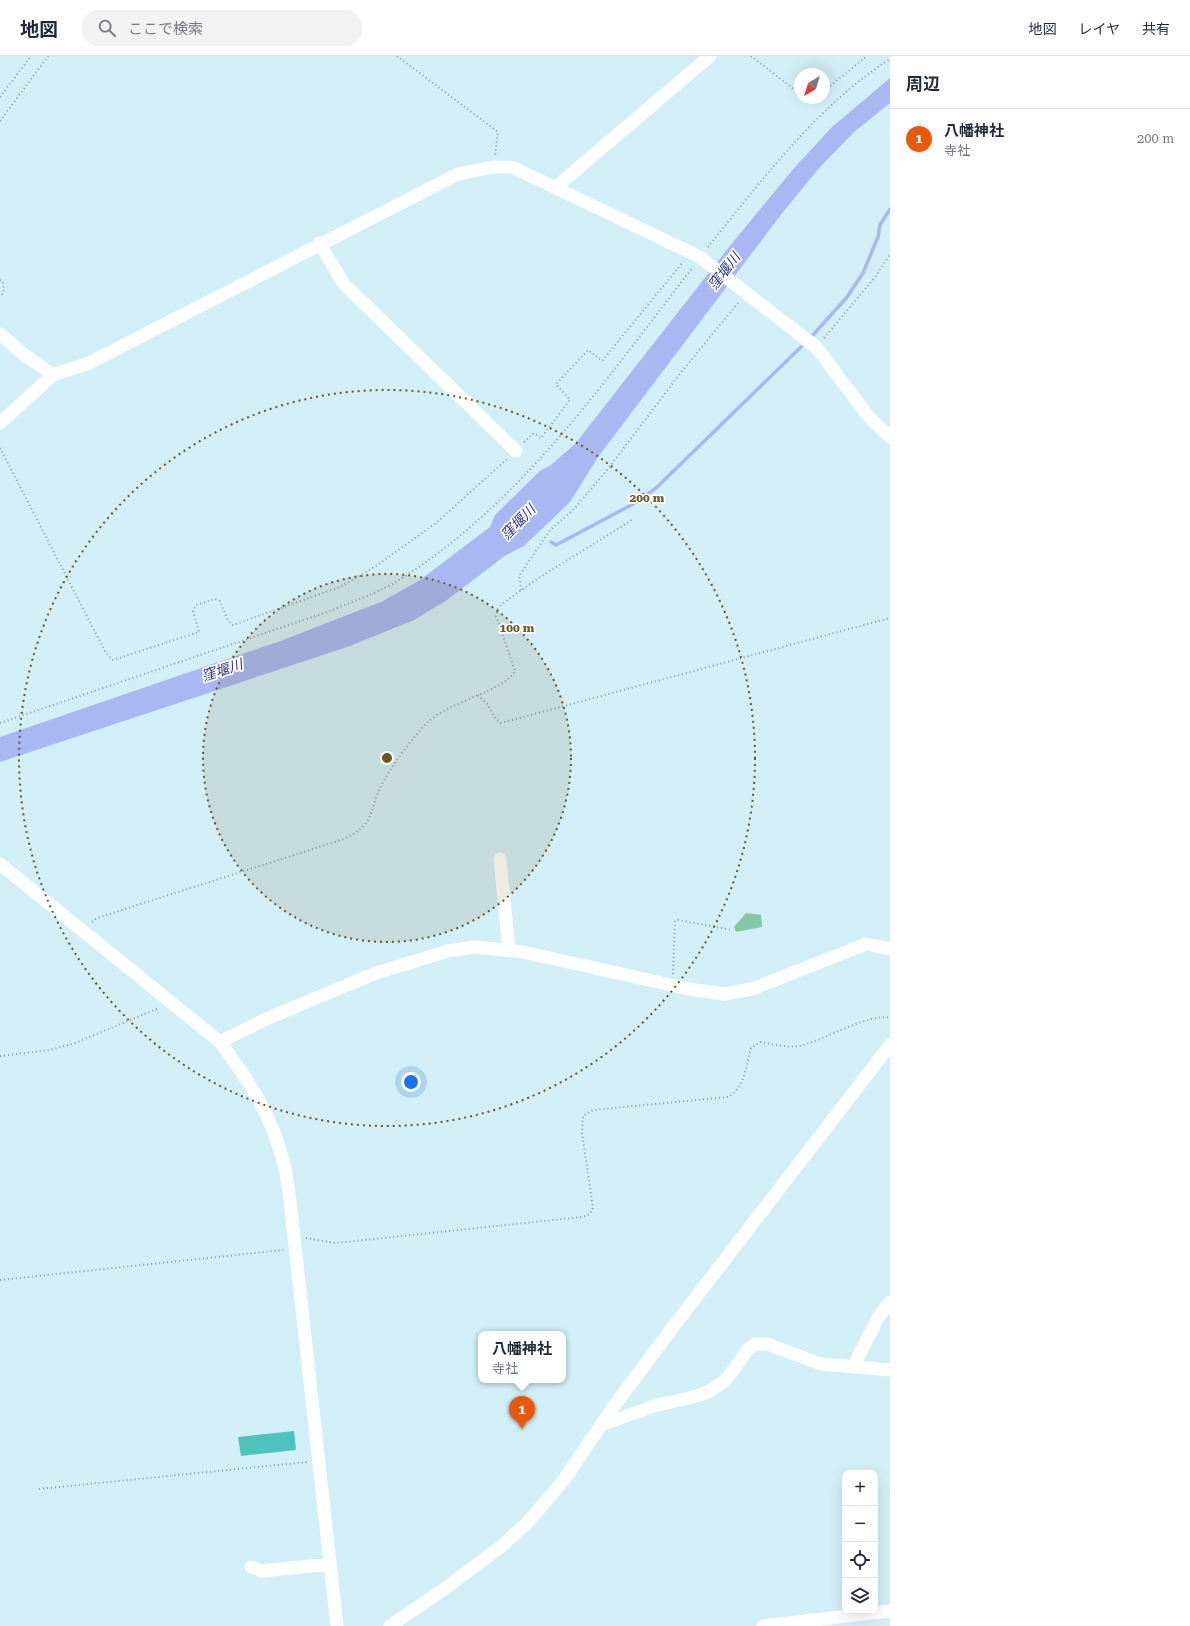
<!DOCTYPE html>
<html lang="ja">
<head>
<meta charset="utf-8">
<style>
  body { margin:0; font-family:"Roboto Serif","Noto Sans JP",serif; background:#f2f2f3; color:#1f2937 }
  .controls { position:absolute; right:12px; bottom:12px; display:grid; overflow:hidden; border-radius:8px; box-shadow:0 4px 16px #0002 }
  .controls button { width:36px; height:36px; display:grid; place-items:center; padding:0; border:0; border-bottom:1px solid #e0e1e3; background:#fff; color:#1f2937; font:20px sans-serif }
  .compass { position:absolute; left:794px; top:12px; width:36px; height:36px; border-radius:50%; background:#fff; box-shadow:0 4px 16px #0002; rotate:218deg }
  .you { position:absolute; left:411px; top:1026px; width:14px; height:14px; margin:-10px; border:3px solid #fff; border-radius:50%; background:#1a73e8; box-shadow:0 0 0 6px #1a73e833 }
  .badge { display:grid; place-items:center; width:26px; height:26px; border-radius:50%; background:#ea580c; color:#fff; font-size:13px; font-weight:700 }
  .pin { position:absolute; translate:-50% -33px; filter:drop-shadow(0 1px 2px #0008) }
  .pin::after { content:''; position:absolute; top:21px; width:14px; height:12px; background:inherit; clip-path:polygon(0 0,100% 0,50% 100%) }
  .popup { position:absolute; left:478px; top:1275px; width:88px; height:52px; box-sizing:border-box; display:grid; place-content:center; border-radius:8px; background:#fff; filter:drop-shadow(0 1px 3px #0005); font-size:13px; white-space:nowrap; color:#747a83 }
  .popup b { font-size:15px; color:#1f2937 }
  .popup::after { content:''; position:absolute; left:50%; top:100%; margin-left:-8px; border:8px solid transparent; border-top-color:#fff }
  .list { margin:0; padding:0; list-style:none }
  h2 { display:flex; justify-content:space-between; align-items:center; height:52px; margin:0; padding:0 16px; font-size:17px }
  h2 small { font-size:13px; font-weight:400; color:#747a83 }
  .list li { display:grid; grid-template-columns:26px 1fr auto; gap:12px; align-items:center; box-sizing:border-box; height:60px; padding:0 16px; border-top:1px solid #e0e1e3 }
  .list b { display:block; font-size:15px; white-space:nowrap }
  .list p { margin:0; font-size:13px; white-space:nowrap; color:#747a83 }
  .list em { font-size:13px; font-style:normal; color:#747a83 }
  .icon { flex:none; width:22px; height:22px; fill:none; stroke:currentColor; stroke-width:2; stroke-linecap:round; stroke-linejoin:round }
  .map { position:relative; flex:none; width:890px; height:1570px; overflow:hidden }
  header { display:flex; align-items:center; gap:24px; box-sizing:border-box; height:56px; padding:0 20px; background:#fff; border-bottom:1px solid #e0e1e3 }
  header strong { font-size:19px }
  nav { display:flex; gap:22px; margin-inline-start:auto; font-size:14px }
  .search { width:280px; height:36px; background:#f2f2f3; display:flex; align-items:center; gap:10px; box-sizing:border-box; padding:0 14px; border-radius:16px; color:#747a83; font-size:15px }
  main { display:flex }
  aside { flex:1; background:#fff }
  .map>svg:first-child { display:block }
  .green { fill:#83c8a5 }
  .water { fill:#a9b8f2 }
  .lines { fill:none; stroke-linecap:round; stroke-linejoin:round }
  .stream { stroke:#a9b8f2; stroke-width:3.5 }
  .building { fill:#4ec3bc }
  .path { stroke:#889da3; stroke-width:2; stroke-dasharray:1 3; stroke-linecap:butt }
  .minor { stroke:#fff; stroke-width:13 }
  .ring { fill:none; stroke:#6e5325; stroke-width:2; stroke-dasharray:2 4 }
  .labels { text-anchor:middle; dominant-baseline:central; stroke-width:3.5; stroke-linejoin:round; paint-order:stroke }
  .water-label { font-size:14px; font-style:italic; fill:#2c3688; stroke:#fff }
  .centre { fill:#6e5325; stroke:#fff; stroke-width:2 }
  .ring-label { font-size:12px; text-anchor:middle; font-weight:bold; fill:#6e5325; stroke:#fff; stroke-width:3.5; stroke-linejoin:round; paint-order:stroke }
</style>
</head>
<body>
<header>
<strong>地図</strong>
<div class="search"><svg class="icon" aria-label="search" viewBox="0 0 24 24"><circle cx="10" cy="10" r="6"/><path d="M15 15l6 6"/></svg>ここで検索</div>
<nav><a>地図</a><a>レイヤ</a><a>共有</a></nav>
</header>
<main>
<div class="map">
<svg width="890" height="1570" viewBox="0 0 890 1570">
  <rect width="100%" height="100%" fill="#d2eef6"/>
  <path class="green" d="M746,857L761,859L762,871L736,876L734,871Z"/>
  <path class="water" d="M890,22V47L854,76L820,111L783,156L598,401L570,446L524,490L506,499L447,544L414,564L350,590L0,706V681L283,584L381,546L420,524L490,471L495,459L540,415L551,409L575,388L729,191L795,111L832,71Z"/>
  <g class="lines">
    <path class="stream" d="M813,279L847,241L863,217L878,181L880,169L890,153
      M551,486L556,489L633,448L655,433L801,291"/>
  </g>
  <path class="building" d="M294,1375L296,1394L241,1400L238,1381Z"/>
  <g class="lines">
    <path class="path" d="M397,0L498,76L495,100
      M751,0L800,38
      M824,35L867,0
      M0,41L31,0
      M805,42H809
      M0,65L48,0
      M708,191C761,125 817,50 890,3
      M0,224L3,226L4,236L0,241
      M824,282L876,220L890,198
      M524,386L534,377L541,382L570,344L556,328L588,294L602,305L683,206
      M0,392L106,597L113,604L199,576L193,555L196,549L215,543L220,545L228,565L233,569L340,531L376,510L436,467L507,403
      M521,534L519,520L550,474L574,453L608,413L679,319L738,247
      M478,639L487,648L496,663L501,667L890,562
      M0,667L330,555C353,545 378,537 399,524C522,447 606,323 693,211
      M92,866L97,862L344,783C378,767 368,753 383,726C393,708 413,681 427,667C449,645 503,636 515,615L496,560L498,553L502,548L534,525L632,464
      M673,918L675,865L678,864L732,874
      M0,1000L50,994L75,987L159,952
      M306,1182L335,1187L582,1161L590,1158L593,1152L582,1077L583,1060L593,1054L728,1041C745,1032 746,1009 751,992L760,986C773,988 786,992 799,990C823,985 870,956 890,962
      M0,1224L283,1194
      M39,1433L307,1406"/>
    <path class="minor" d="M556,131L710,0
      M319,187L344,228L516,395
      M0,278L23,298L53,319
      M0,367L53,319L89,307L458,118L493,111H512L700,201L816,291L869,361L890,381
      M500,803L509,894
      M0,808L220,986C248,1023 272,1060 283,1105C287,1118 288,1132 290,1145L337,1570
      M220,986L266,963L376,917L448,895L475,891L523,896L689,933L724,938L752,933L866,888L890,893
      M853,1311L878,1262L890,1246
      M601,1369L657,1349L690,1342L708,1336L722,1327L729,1320L748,1293L756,1288H767L821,1308L890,1314
      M251,1511L262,1515L330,1508
      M390,1570L447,1531L503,1489L528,1466L563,1425L614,1350L673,1271L890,989
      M763,1570L890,1555"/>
  </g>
  <circle cx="387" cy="702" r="184" fill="#6e5325" fill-opacity=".12"/>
  <g class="ring">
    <circle cx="387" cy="702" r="184"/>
    <circle cx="387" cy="702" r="368"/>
  </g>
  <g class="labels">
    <g class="water-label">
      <text transform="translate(724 215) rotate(-52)">窪堰川</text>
      <text transform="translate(518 466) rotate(-46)">窪堰川</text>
      <text transform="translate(222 614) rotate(-18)">窪堰川</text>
    </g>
  </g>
  <circle cx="387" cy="702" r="6" class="centre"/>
  <g class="ring-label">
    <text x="647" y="446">200 m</text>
    <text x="517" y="576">100 m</text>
  </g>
</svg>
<div class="controls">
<button>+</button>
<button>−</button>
<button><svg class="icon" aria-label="locate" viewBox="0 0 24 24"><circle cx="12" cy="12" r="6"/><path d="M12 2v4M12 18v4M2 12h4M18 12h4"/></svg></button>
<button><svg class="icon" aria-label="layers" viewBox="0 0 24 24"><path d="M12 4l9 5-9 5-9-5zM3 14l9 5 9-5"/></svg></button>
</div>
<svg class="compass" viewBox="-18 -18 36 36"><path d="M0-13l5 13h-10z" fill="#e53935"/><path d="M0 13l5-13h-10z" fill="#747a83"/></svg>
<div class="you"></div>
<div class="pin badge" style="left:522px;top:1373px">1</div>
<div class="popup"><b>八幡神社</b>寺社</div>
</div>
<aside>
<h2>周辺<small></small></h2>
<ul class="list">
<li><span class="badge">1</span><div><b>八幡神社</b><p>寺社</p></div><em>200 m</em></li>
</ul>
</aside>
</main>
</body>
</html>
